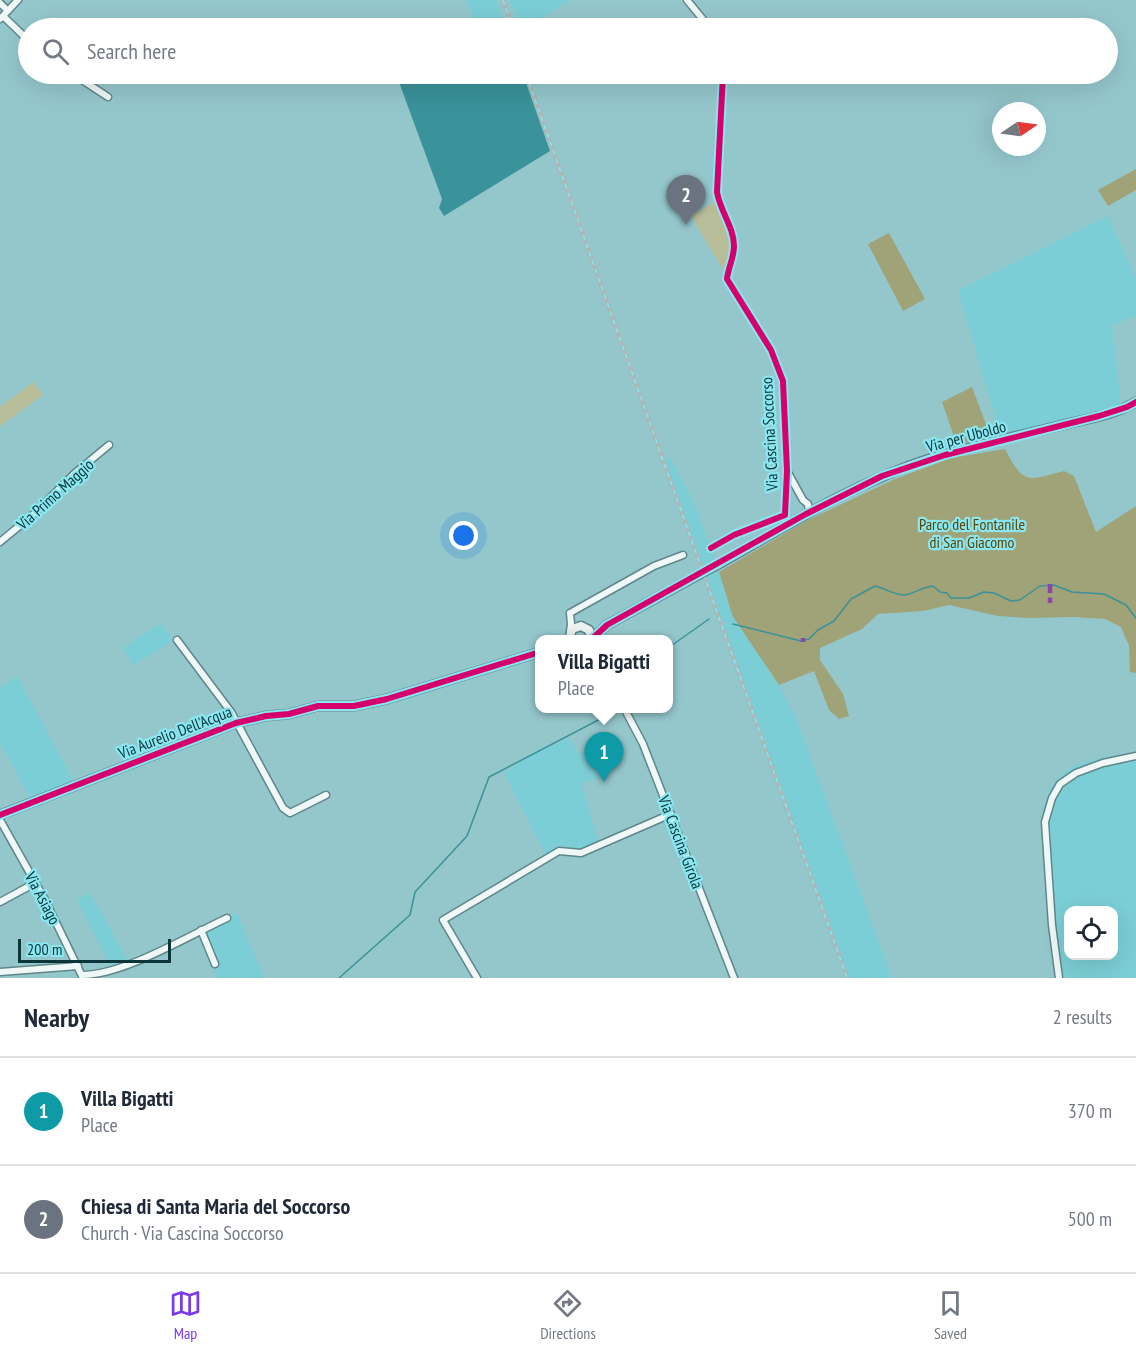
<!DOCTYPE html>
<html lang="en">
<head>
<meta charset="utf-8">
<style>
  body { margin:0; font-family:"PT Sans Narrow",sans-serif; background:#f2f2f3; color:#1f2937 }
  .controls { position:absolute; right:18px; bottom:18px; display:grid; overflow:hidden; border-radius:12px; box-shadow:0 6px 24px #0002 }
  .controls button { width:54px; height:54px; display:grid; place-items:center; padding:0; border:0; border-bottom:2px solid #e0e1e3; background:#fff; color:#1f2937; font:30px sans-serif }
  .compass { position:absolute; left:992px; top:102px; width:54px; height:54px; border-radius:50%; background:#fff; box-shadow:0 6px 24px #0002; rotate:77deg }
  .scale { position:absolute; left:18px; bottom:15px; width:153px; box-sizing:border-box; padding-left:6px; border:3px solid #0b3539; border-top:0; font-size:16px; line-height:21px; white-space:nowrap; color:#0b3539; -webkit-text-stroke:4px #8ae7f1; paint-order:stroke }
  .you { position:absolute; left:464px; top:536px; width:21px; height:21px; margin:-15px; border:4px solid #fff; border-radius:50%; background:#1a73e8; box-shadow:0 0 0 9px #1a73e833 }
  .badge { display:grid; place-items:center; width:39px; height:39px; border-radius:50%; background:#7c3aed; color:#fff; font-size:20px; font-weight:700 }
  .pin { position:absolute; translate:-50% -50px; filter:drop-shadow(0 2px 3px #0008) }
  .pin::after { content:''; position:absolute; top:32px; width:21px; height:18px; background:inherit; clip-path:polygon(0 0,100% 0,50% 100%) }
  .popup { position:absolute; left:535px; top:635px; width:138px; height:78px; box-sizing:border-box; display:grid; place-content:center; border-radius:12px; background:#fff; filter:drop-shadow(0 2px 4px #0005); font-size:20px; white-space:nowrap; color:#747a83 }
  .popup b { font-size:22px; color:#1f2937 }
  .popup::after { content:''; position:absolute; left:50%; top:100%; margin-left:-12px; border:12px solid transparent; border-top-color:#fff }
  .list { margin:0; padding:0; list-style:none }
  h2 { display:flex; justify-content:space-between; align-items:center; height:78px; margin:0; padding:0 24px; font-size:26px }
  h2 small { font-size:20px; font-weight:400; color:#747a83 }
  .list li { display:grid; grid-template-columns:39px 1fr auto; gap:18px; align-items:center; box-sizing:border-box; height:108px; padding:0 24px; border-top:2px solid #e0e1e3 }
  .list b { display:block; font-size:22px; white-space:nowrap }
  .list p { margin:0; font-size:20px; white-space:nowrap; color:#747a83 }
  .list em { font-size:20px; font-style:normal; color:#747a83 }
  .icon { flex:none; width:33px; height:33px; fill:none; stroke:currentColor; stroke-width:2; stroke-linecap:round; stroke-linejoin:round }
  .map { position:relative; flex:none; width:1136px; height:978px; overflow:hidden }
  .search { position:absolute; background:#fff; box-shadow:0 6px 24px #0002; left:18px; right:18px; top:18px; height:66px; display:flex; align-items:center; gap:15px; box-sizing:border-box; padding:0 21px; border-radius:33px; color:#747a83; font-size:22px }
  .sheet { height:294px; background:#fff }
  nav { display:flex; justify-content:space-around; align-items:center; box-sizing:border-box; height:84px; border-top:2px solid #e0e1e3; background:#fff; font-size:16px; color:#747a83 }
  nav a { display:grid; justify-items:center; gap:3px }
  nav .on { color:#7c3aed }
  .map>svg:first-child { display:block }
  .built { fill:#7cced6; fill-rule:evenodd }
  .green { fill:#b8bd99 }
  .forest { fill:#a0a277 }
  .water { fill:#3a929a }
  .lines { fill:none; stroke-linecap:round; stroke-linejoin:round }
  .stream { stroke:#3a929a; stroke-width:1.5 }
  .street-casing { stroke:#608689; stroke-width:9 }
  .secondary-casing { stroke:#608689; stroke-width:11 }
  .street { stroke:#eff7f7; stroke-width:6 }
  .secondary { stroke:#ecf2f1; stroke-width:8 }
  .rail-casing { stroke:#aab8b9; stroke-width:4 }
  .rail { stroke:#8ae7f1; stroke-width:1.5; stroke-dasharray:4.5; stroke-linecap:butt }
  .secondary-bridge-casing { stroke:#608689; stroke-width:11; stroke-linecap:butt }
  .secondary-bridge { stroke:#ecf2f1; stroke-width:8 }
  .quiet { stroke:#8e44ad; stroke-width:4.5; stroke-dasharray:9 4.5; stroke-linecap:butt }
  .cycleway-casing { stroke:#8ae7f1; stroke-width:10 }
  .cycleway { stroke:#d6006c; stroke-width:6 }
  .labels { text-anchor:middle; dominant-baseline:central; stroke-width:4.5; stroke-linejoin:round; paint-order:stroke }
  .street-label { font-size:16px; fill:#0b3539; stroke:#8ae7f1 }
  .park-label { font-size:16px; fill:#5e4400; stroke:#8ae7f1 }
</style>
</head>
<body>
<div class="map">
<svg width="1136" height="978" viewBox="0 0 1136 978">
  <rect width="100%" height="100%" fill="#94c7cc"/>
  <path class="built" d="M466,0H497L504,20L477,28Z
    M510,0H570L526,28H520Z
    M1108,216L1136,279V316L1112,325L1121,406L1001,437L958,290Z
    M670,457L693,501L710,546L733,617L779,685L797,721L892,978H844L661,461Z
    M161,623L174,640L133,665L123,648Z
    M17,676L74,782L31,799L0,743V688Z
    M570,738L578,754L595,749L606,775L581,784L600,847L581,854H560L547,861V857L504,773L536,752Z
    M1136,753V978H1056L1048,922L1041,820L1046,799L1052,785L1062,774L1075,765L1104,757ZM1068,910H1114V956H1068Z
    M90,893L128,961L112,968L77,900Z
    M237,913L264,978H217L199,933Z"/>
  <path class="green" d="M716,201C732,233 735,236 724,271L691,216Z
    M33,382L43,395L0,426V407Z"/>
  <path class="forest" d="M1136,169V190L1108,206L1098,190Z
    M889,233L925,299L903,311L868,244Z
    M972,387L990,435L957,445L942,402Z
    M1005,449C1024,485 1026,481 1064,471L1074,476L1096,532L1136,506V673L1130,672L1129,646L1121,627L1105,619L1073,617L1030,618L998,616L949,605L923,611L878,614L862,629L820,648V660L843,694L849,716L839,719L829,710L814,671L779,685L733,617L719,572L806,521L895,479L951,458Z"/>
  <path class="water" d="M396,74H523L550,151L444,216L439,208L442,199Z"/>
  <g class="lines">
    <path class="stream" d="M733,624L801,641L809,639L818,630L834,621L851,599L875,586C884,588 895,595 904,595C914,594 922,587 933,586L940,592L947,593L951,598H969L984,592L994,593L1011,601L1020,600L1040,586L1054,585L1072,592L1104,594L1126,605L1136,618
      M668,648L709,619
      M339,978L410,915L415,892L467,836L489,777L608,715V708"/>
    <defs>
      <path id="street" d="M687,0L710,28
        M0,3L8,11
        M3,16L28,40
        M0,19L18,0
        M73,74L108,97
        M787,471L803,500L808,504L809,513
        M0,542L35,513L74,474L109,445
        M711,548L734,535L785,515L787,471L783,381L771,350L727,279C728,268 734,258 734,246C734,227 720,211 717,192L723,74
        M570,613L654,566L683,555
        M570,632L571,624L570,613
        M177,640L231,712L283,808L290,813L326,795
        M624,708L643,744L734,978
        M0,820L45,900L83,978
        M0,902L35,883
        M201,930L215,964
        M0,972L78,966
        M82,975C124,975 188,936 227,918
        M477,978L443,920L559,851L581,853L671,814
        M1059,978L1052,925L1045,822L1052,798L1060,784L1076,773L1103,763L1136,756"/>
      <path id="secondary" d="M717,565C786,526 854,483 929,459C973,446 1018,436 1062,425C1087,419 1114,415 1136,402
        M592,639L607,625L698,575
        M569,640L572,629L581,626L589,630L592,640
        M0,815L236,723L266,716L289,714L318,706H354L387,699L540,652"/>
    </defs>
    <use href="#street" class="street-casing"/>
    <use href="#secondary" class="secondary-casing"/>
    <use href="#street" class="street"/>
    <use href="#secondary" class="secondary"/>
    <defs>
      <path id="rail" d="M503,0L513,28
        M526,74L847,978"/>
    </defs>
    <use href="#rail" class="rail-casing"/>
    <use href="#rail" class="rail"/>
    <defs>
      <path id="secondary-bridge" d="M698,575L717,565"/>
    </defs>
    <use href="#secondary-bridge" class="secondary-bridge-casing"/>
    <use href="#secondary-bridge" class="secondary-bridge"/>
    <path class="quiet" d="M1050,584V603
      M803,642V638"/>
    <defs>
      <path id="cycleway" d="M711,548L734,535L785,515L787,471L783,381L771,350L727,279C728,268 734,258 734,246C734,227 720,211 717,192L723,74
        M592,639L607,625L806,514L882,476L945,455L1099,416L1127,407L1136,402
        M0,815L236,723L266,716L289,714L318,706H354L387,699L540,652"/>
    </defs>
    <use href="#cycleway" class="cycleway-casing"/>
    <use href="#cycleway" class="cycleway"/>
  </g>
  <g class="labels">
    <g class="street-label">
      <text transform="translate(769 434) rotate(-93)">Via Cascina Soccorso</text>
      <text transform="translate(966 436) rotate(-15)">Via per Uboldo</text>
      <text transform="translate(55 494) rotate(-42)">Via Primo Maggio</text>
      <text transform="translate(175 732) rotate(-21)">Via Aurelio Dell'Acqua</text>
      <text transform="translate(681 842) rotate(69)">Via Cascina Girola</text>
      <text transform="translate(43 898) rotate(62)">Via Asiago</text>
    </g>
    <g class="park-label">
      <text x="972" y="524">Parco del Fontanile<tspan x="972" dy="18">di San Giacomo</tspan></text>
    </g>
  </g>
</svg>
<div class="controls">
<button><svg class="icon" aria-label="locate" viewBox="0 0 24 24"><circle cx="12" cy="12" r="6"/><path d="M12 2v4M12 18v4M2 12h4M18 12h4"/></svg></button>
</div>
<svg class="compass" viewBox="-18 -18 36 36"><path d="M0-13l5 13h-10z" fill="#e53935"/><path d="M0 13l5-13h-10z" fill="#747a83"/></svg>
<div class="scale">200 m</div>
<div class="you"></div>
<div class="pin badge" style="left:604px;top:782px;background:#0f9aa8">1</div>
<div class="popup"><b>Villa Bigatti</b>Place</div>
<div class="pin badge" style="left:686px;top:225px;background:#6b7280">2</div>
<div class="search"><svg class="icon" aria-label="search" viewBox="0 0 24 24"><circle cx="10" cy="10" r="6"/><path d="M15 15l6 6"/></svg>Search here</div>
</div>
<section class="sheet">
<h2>Nearby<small>2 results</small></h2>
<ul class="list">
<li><span class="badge" style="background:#0f9aa8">1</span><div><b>Villa Bigatti</b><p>Place</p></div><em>370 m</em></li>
<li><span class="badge" style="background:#6b7280">2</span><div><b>Chiesa di Santa Maria del Soccorso</b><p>Church · Via Cascina Soccorso</p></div><em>500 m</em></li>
</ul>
</section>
<nav>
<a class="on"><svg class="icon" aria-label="map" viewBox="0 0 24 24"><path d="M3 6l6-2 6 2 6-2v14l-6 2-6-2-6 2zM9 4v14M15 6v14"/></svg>Map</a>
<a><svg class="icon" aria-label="directions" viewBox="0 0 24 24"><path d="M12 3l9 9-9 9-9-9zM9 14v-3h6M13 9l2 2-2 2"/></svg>Directions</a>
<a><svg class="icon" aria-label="saved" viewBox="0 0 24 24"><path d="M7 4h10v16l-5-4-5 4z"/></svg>Saved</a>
</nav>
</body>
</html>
